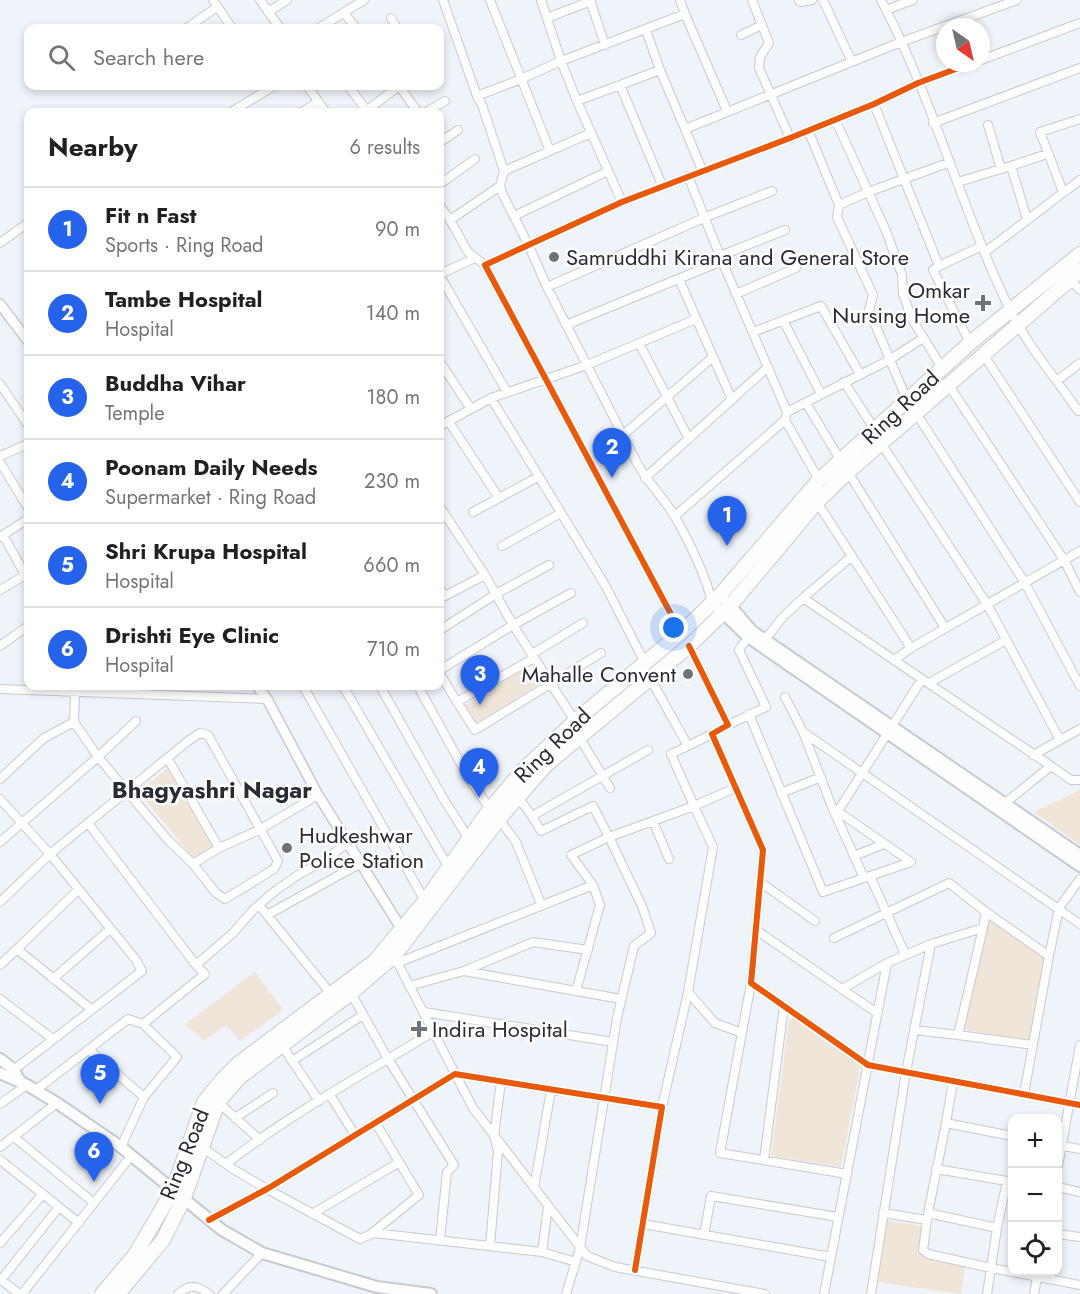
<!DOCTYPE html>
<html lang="en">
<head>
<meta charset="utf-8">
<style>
  body { margin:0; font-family:Jost,sans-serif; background:#f2f2f2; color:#202124 }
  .controls { position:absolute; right:18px; bottom:18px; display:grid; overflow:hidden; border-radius:12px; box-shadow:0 3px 9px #0003 }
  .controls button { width:54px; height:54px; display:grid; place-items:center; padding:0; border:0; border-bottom:2px solid #e0e0e0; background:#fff; color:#202124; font:30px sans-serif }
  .compass { position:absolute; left:936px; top:18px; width:54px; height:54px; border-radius:50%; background:#fff; box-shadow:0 3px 9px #0003; rotate:146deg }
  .you { position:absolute; left:674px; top:628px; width:21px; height:21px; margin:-15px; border:4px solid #fff; border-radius:50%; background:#1a73e8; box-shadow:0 0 0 9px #1a73e833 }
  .badge { display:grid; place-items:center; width:39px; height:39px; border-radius:50%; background:#2563eb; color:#fff; font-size:20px; font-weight:700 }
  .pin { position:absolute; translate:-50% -50px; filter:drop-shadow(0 2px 3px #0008) }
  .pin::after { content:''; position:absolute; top:32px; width:21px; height:18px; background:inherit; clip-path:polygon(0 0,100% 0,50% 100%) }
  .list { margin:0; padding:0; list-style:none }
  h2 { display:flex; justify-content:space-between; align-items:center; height:78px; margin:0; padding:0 24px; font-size:26px }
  h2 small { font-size:20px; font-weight:400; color:#757577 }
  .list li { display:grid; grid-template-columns:39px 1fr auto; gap:18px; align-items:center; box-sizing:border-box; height:84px; padding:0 24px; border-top:2px solid #e0e0e0 }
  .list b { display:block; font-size:22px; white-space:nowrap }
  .list p { margin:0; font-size:20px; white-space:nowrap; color:#757577 }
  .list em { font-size:20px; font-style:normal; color:#757577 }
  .icon { flex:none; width:33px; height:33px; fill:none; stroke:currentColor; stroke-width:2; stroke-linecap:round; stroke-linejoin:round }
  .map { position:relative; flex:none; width:1080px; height:1294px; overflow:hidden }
  .search { position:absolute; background:#fff; box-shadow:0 3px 9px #0003; left:24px; top:24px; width:420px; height:66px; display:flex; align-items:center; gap:15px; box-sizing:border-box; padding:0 21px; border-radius:12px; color:#757577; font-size:22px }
  .panel { position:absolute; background:#fff; box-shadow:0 3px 9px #0003; left:24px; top:108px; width:420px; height:582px; border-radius:12px }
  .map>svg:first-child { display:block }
  .green { fill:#f0e5d9 }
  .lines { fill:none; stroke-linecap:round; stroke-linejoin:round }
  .minor-casing { stroke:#c6cad1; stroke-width:10 }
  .tertiary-casing { stroke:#c6cad1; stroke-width:12 }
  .secondary-casing { stroke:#c6cad1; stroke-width:14 }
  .trunk-casing { stroke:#c6cad1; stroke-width:16 }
  .minor { stroke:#fdfdfe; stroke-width:8 }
  .tertiary { stroke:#fdfdfe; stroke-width:9 }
  .secondary { stroke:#fdfdfe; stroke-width:10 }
  .trunk { stroke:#fdfdfe; stroke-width:14 }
  .cycleway-casing { stroke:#fff; stroke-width:10 }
  .cycleway { stroke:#e8590c; stroke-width:6 }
  .poi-dot { fill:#6e7279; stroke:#fff; stroke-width:2 }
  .labels { text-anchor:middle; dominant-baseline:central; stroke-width:5; stroke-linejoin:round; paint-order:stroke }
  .poi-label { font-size:22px; fill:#282c34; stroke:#fff; text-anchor:start }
  .street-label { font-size:22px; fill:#282c34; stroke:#fff }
  .neighbourhood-label { font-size:24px; font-weight:bold; fill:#282c34; stroke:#fff }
</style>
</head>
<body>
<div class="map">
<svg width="1080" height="1294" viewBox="0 0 1080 1294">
  <rect width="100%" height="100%" fill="#eff3fa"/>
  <path class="green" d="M527,667L539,684L475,724L464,706Z
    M170,766L213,849L194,859L139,792Z
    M1080,790V845L1034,812Z
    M990,920L1045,957L1030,1042L962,1029Z
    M255,972L283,1010L240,1041L226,1025L204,1041L185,1024Z
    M789,1019L799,1020L861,1063L841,1167L771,1156Z
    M887,1221L923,1226L919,1252L966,1259L961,1294L878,1282Z"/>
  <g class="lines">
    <defs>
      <path id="minor" d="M213,0L232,28
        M260,0L280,28
        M443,0L477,96
        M490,0L550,151
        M541,0L561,61L577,101L620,85L662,185
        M590,0L605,45
        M680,0L685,14L561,61L521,79L477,96L482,105L504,171L500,186L503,195L529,246L547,287L637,463C648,483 664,498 675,517C688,539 707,578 712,603
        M752,0L769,43L760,57L759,68L790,138
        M799,0L800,2L812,0
        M823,0L852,62
        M881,0C933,99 961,208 1009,308C1027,345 1055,377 1078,411L1080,409
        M886,10L913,0
        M268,12L287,0
        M344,13L356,28
        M685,14L727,111
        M391,18L397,28
        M547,18L591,1
        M187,28L217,7
        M319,28L364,0
        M646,30L660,70L685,129L901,42L1017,0
        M741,35L762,25
        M981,60L1080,23
        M620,85L660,70
        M307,86L326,112
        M348,86L368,112
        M399,86L418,112
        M577,101L622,202
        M874,104L939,266L982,246
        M366,111L399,86
        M231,112L274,86
        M302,112L318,102
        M426,112L445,101
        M835,119L886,231L902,275L903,294L912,319L942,368
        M933,123L1080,68
        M988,125L1001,169
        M685,129L702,170
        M808,130L839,205
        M440,142L458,130
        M1011,166L1047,154
        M504,171L591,133
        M958,182L1011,166L1027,219
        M440,184L475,159
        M1063,192L1040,132L1080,119
        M440,206L450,220L468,252L485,265
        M514,216L608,171
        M450,220L500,186
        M0,243L28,223
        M985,252L1080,180
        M720,256L785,230
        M722,261L787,412L785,420L819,480
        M939,266L933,270L970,343
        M440,274L475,258
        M440,276L507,392
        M679,279L732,400
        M1069,279L1080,290
        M547,287L706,217L772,191
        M736,294L796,268
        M784,322L821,394
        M566,325L722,261L688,176
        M753,332L821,306L860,374
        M639,343L689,439
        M983,354L1080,502
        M440,362L471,409
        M1057,381L1080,363
        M844,382L875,430
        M0,384L28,425
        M948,384L1064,560L1080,592
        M907,400L869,310L873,295L837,217L839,205L868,192L948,163
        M806,403L841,461
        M787,412L891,359L923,338
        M916,413L1025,583L1080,686
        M449,422L499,498L538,477
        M440,426L491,398
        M623,435L713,357
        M881,443L987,604L1060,740
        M0,456L28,444
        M0,462L28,508
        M848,472L945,628
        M645,478L768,367
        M817,502L911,648
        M440,507L485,575L513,625L575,721
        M473,512L499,498
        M675,516L785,420
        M3,535L28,580
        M0,537L28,519
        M502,546L561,513
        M440,589L445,596L485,575
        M0,590L27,574
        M803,598L852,556
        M440,630L496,594L549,565
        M681,633L485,265L622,202L790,138L874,104L918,83L972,63
        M765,640L782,618L803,598L922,679L838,811
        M0,646L28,626
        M689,646L728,725L712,734L763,850L751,983L868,1065L1080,1105
        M532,654L583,623
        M534,658L457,702L475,730L601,653
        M894,660L911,648L1080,551
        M645,663L605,585L491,398L587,365L696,319
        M440,670L513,625L571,593
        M440,674L457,702
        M650,678L688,746L712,734
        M922,679L1051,766L1005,803
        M929,683L1006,640
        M303,686L425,901
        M343,686L449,868
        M380,686L443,798L469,839
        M418,686L468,777L490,809
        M0,689L267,699
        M75,693L74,722L98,757L136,721
        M785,697L803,732
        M749,714L823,892L911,862L833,808
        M728,725L766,707L739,650L748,637
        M579,737L610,788
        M1033,755L1080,729
        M168,759L219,848
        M1051,766L1071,780H1080
        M0,779L44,738L74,722
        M781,793L821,777
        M518,797L532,816
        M0,799L50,854L136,960L142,971L11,1072
        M499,819L516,842L541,904
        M653,821L669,859
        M88,823L196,965
        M0,842L98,757L168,840L193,864L219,848L259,830L318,795
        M854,856L884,844
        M870,876L905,954
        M864,878L832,807L803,732L1080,924
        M760,882L815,921
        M593,885L571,855L609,837L593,806L541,831L532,816L648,750
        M0,902L50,854L188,741L200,733L208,735L278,861L274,869L225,899L216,893L193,864
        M259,905L331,994
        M267,915L361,863
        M756,930L877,1013
        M834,938L949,883L986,912
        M17,949L78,890
        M394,956L473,1108L587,1256L615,1267L765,1294
        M397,963L593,885L600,905L576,991
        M0,965L17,949L91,1009
        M464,971L533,942L588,950
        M53,979L110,929
        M751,983L720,1153L847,1174
        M409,986L464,971L621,999
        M842,989L887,963
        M688,992L715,1023L742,1033
        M351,993L388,1059L454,1165L447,1172L440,1240
        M0,999L53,1039
        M424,1012L613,1042
        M143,1024L177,1057L144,1097
        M914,1030L958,1035L983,928
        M958,1035L1033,1045
        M281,1044L319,1101
        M89,1050L144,1097L121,1147
        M292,1061L363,1015
        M36,1090L128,1019L143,1024L205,974L196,965L233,933L254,909L275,891L298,875L323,861L349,842
        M1024,1094L1049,956
        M330,1095L355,1135
        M218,1102L260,1140
        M0,1104L27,1085
        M662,1107L688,992L713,847L694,806L735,788
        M235,1118L273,1093
        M946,1123L953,1081
        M14,1137L94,1203
        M1058,1145L1080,1149
        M0,1147L57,1103
        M202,1147L233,1169L267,1189L360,1239L374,1233L542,1252L576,1262
        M0,1160L59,1207
        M764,1160L784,1006
        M226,1164C290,1114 364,1074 433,1032
        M1058,1166L1080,1045
        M936,1169L1007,1181
        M1058,1187L1080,1192
        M534,1188L551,1090
        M883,1213L927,1220L928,1218
        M312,1214L398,1163
        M209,1220L267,1189L455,1074L662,1107L635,1270
        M927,1220L923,1250L928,1254L991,1268L1080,1285
        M643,1224L831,1257
        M997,1228L1007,1181H1012
        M372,1233L419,1195L375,1122
        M1058,1234L1080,1237
        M704,1235L711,1196L838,1217
        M0,1243L43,1194
        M490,1246L498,1151L494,1136L501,1081
        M542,1252L548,1206
        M0,1279L19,1294
        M1,1280L59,1207L79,1223
        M22,1294L131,1156
        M178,1294C190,1284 197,1285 209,1294
        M223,1294L262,1253
        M566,1294L580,1248L617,1018L634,946L651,933L642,906L609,837L694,806L671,754L688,746
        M824,1294L887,963L931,944L983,928L986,912L1049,956L1059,908L1080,879
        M871,1294L906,1072L931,944
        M987,1294L997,1228L928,1213L946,1123L1012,1136
        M1034,1294L1038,1272"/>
      <path id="tertiary" d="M0,304L28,341
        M257,686L267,699L318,795L401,928"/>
      <path id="secondary" d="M727,602L752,631L1080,855
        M719,609L748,637L1080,866
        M0,1059L13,1069L20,1081
        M0,1073L27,1085L57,1103L121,1147L222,1230L262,1253L377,1287L431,1294"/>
      <path id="trunk" d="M102,1294L135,1255L173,1190L204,1102L222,1080L239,1063L375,961L425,901L490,809L525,768L575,721L681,633L720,595L819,480L970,343L1080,254
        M118,1294L163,1240L184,1198L218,1102L240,1077L351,993L394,956L499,819L546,765L689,646L730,606L817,502L848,472L1080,271"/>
    </defs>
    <use href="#minor" class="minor-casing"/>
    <use href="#tertiary" class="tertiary-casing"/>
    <use href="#secondary" class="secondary-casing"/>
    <use href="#trunk" class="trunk-casing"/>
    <use href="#minor" class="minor"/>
    <use href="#tertiary" class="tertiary"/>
    <use href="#secondary" class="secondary"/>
    <use href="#trunk" class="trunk"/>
    <defs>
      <path id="cycleway" d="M681,633L485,265L622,202L790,138L874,104L918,83L972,63
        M689,646L728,725L712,734L763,850L751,983L868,1065L1080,1105
        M209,1220L267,1189L455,1074L662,1107L635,1270"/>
    </defs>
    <use href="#cycleway" class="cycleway-casing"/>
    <use href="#cycleway" class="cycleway"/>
  </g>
  <g class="poi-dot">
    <circle cx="554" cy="257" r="6"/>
    <path d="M980 294h6v6h6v6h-6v6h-6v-6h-6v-6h6z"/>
    <circle cx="688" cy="674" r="6"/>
    <circle cx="287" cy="848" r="6"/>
    <path d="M416 1020h6v6h6v6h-6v6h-6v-6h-6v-6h6z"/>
  </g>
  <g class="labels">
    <g class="poi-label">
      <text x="566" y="257">Samruddhi Kirana and General Store</text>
      <text x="970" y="290" text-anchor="end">Omkar<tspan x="970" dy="25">Nursing Home</tspan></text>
      <text x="676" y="674" text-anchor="end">Mahalle Convent</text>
      <text x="299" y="835">Hudkeshwar<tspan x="299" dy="25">Police Station</tspan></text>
      <text x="432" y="1029">Indira Hospital</text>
    </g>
    <g class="street-label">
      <text transform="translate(900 407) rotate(-43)">Ring Road</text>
      <text transform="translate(552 745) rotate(-44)">Ring Road</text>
      <text transform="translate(184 1154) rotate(-68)">Ring Road</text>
    </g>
    <g class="neighbourhood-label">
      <text x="212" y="789">Bhagyashri Nagar</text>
    </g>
  </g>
</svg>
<div class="controls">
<button>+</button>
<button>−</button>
<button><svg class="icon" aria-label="locate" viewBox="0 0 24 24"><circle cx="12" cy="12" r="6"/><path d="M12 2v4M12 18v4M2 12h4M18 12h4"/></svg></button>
</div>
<svg class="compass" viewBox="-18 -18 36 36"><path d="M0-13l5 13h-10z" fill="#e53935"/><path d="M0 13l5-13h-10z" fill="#757577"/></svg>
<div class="you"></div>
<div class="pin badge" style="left:727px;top:546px">1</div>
<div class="pin badge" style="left:612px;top:478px">2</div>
<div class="pin badge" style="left:480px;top:705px">3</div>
<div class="pin badge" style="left:479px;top:798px">4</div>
<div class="pin badge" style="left:100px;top:1104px">5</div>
<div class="pin badge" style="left:94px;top:1182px">6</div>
<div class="search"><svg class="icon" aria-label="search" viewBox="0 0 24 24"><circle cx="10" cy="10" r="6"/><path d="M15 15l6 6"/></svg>Search here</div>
<section class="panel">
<h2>Nearby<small>6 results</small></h2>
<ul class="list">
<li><span class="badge">1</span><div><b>Fit n Fast</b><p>Sports · Ring Road</p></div><em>90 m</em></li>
<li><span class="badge">2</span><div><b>Tambe Hospital</b><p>Hospital</p></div><em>140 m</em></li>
<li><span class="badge">3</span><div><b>Buddha Vihar</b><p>Temple</p></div><em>180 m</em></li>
<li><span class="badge">4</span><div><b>Poonam Daily Needs</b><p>Supermarket · Ring Road</p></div><em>230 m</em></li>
<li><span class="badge">5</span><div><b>Shri Krupa Hospital</b><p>Hospital</p></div><em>660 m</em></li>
<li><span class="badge">6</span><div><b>Drishti Eye Clinic</b><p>Hospital</p></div><em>710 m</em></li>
</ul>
</section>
</div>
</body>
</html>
